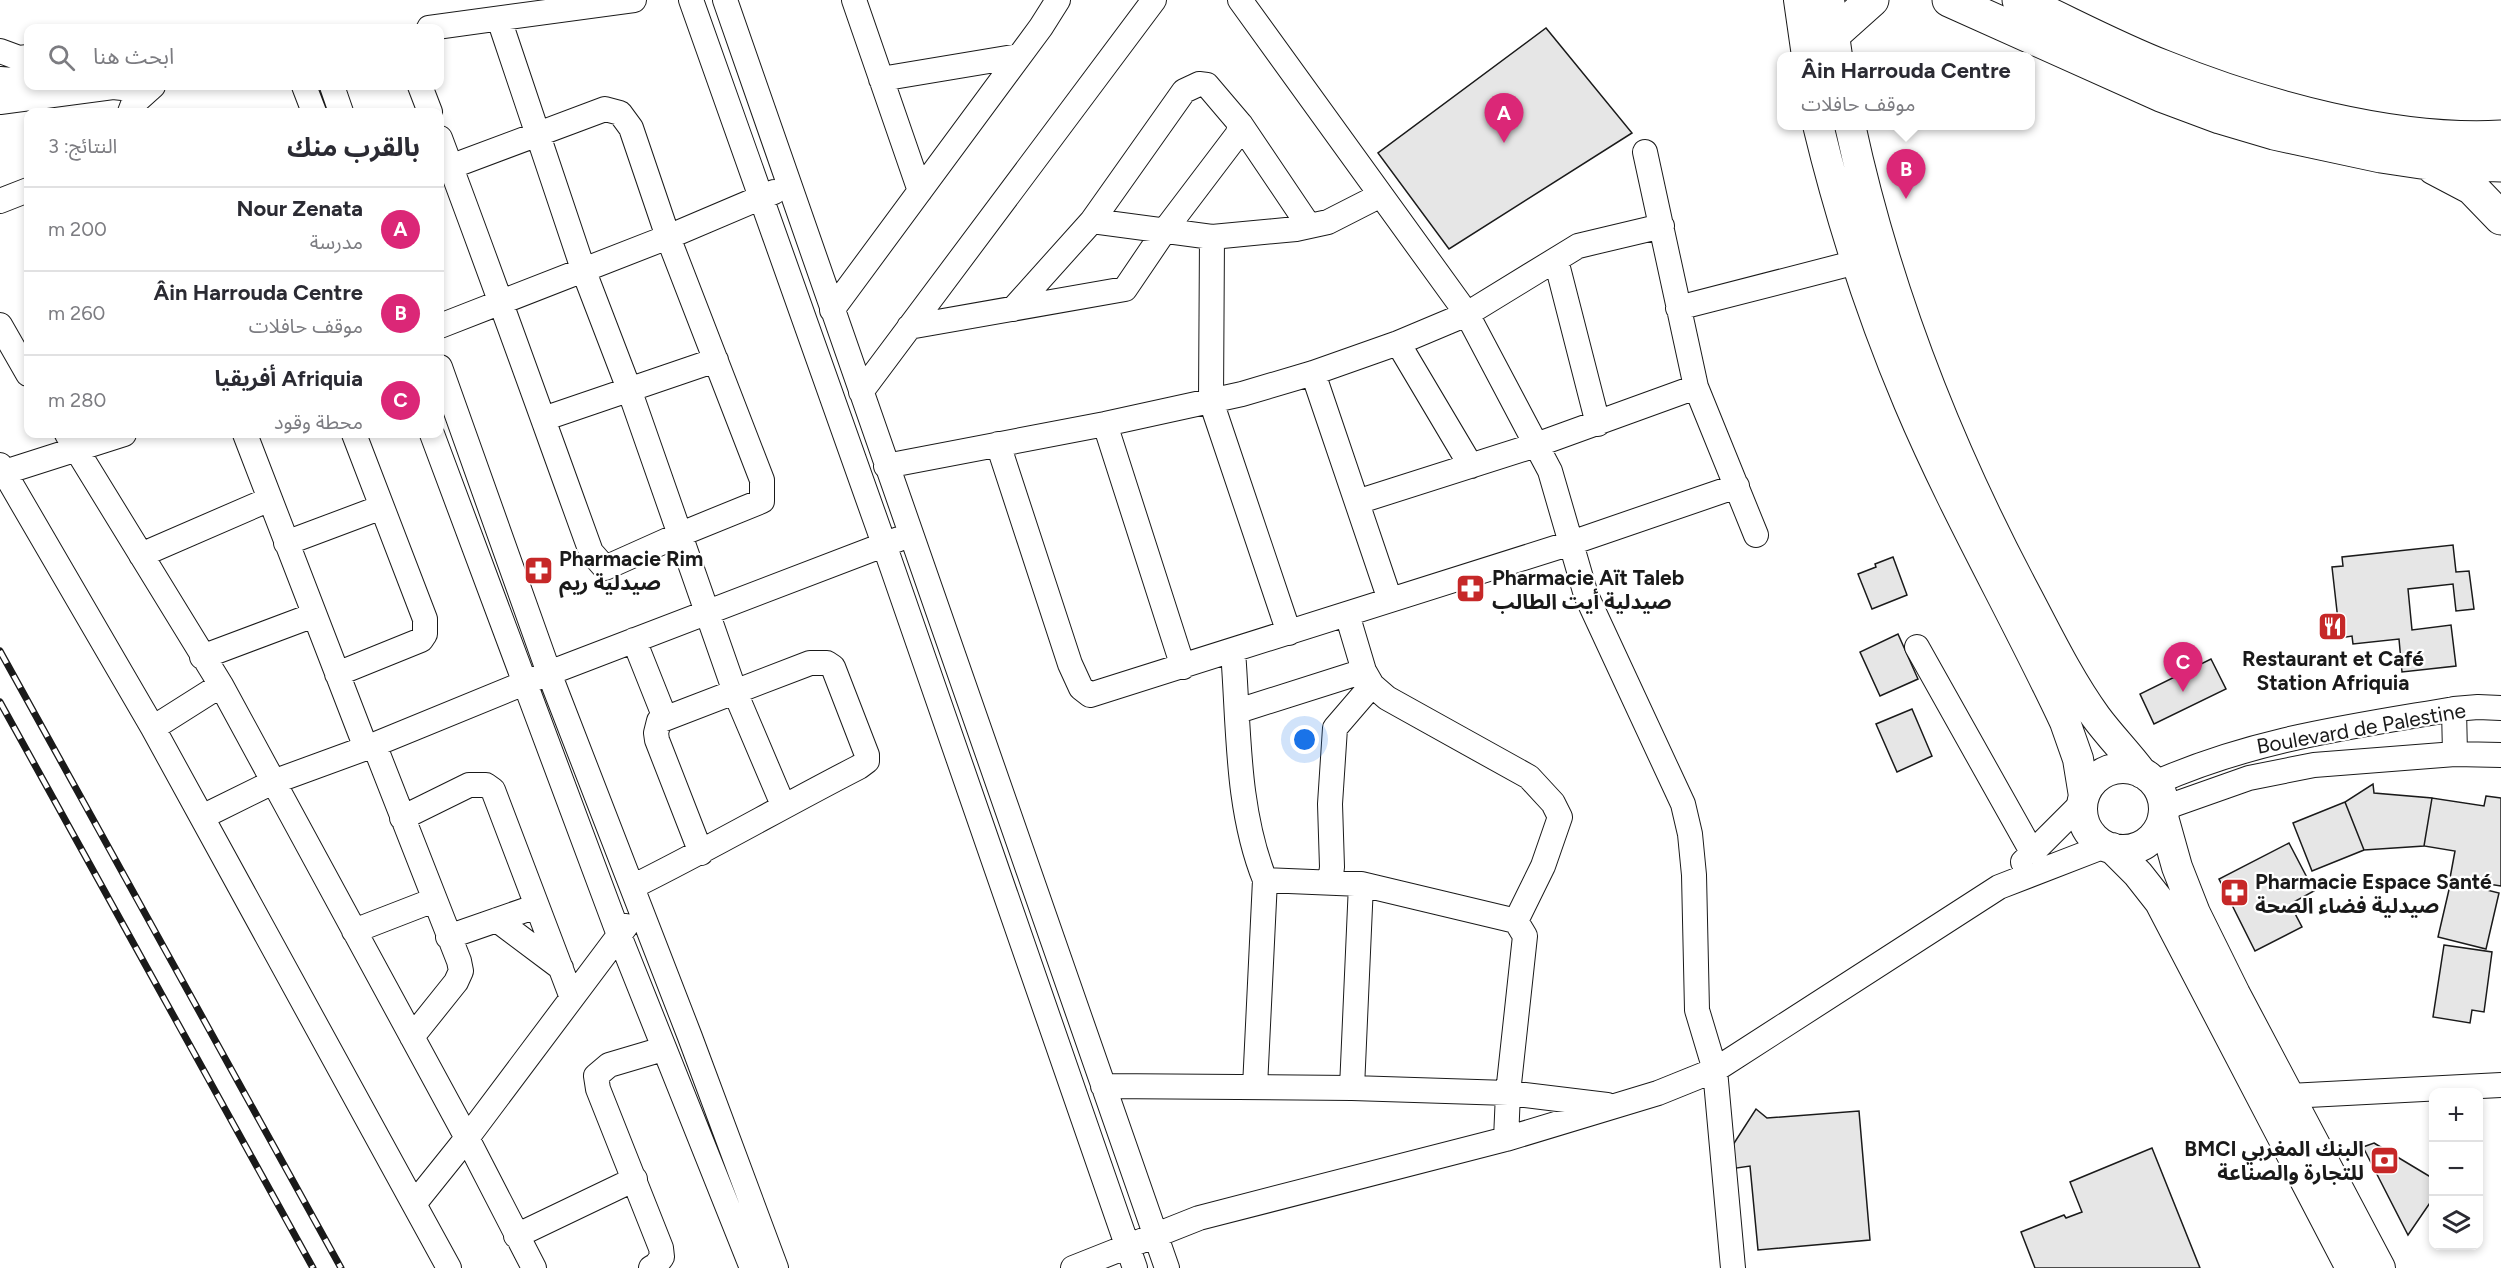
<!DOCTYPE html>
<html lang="ar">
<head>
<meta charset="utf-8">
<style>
  body { margin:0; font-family:Figtree,"Noto Sans Arabic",sans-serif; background:#f2f2f3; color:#2b2b33; direction:rtl }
  .controls { position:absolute; right:18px; bottom:18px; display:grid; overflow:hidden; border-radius:12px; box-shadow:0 3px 9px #0003 }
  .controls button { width:54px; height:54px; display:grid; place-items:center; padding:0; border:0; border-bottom:2px solid #e1e1e2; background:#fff; color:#2b2b33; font:30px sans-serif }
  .you { position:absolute; left:1305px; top:740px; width:21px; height:21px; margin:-15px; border:4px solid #fff; border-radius:50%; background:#1a73e8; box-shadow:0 0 0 9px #1a73e833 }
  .badge { display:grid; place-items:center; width:39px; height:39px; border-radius:50%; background:#db2777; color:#fff; font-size:20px; font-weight:700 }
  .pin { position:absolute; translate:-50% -50px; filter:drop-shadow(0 2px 3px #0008) }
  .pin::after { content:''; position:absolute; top:32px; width:21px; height:18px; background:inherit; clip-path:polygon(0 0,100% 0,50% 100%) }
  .popup { position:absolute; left:1777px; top:52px; width:258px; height:78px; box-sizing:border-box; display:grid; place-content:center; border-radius:12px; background:#fff; filter:drop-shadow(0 2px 4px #0005); font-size:20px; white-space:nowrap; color:#7c7c81 }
  .popup b { font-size:22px; color:#2b2b33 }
  .popup::after { content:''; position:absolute; left:50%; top:100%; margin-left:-12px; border:12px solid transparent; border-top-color:#fff }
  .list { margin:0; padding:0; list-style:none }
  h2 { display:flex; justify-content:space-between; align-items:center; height:78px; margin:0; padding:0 24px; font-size:26px }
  h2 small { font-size:20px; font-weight:400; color:#7c7c81 }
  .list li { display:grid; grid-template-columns:39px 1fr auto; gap:18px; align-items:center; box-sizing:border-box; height:84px; padding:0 24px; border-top:2px solid #e1e1e2 }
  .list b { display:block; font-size:22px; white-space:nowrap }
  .list p { margin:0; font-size:20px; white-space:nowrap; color:#7c7c81 }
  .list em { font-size:20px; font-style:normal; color:#7c7c81 }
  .icon { flex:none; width:33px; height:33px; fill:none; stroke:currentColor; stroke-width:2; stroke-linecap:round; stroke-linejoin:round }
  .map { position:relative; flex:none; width:2501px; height:1268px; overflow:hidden; direction:ltr }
  .search { position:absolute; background:#fff; box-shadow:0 3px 9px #0003; left:24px; top:24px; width:420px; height:66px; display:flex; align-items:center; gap:15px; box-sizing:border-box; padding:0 21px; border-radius:12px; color:#7c7c81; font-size:22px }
  .panel { position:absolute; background:#fff; box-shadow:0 3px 9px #0003; left:24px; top:108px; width:420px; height:330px; border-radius:12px; direction:rtl }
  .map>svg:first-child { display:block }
  .building { fill:#e6e6e6; stroke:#1a1a1a; stroke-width:1.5 }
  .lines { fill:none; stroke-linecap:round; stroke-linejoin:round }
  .minor-casing { stroke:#1a1a1a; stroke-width:26 }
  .major-casing { stroke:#1a1a1a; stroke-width:32 }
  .highway-casing { stroke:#1a1a1a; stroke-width:35 }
  .minor { stroke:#fff; stroke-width:24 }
  .major { stroke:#fff; stroke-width:30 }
  .highway { stroke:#fff; stroke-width:33 }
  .rail-casing { stroke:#1a1a1a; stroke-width:7 }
  .rail { stroke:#fff; stroke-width:4.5; stroke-dasharray:14; stroke-linecap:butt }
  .labels { text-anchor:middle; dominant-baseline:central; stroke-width:4.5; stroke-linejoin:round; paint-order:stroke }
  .poi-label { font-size:21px; font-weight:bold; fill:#1a1a1a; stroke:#fff; text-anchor:start }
  .street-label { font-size:21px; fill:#1a1a1a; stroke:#fff }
</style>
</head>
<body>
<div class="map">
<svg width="2501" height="1268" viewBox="0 0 2501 1268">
  <rect width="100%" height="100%" fill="#fff"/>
  <path class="building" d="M1546,28L1632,133L1449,249L1378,153Z
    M2453,545L2456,572L2469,571L2474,609L2456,611L2453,584L2408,589L2412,630L2451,625L2456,666L2402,672L2399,639L2353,644L2352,636L2340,638L2332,567L2343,566L2342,557Z
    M1893,557L1907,595L1872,609L1858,574L1876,567L1875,564Z
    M1898,634L1918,679L1880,696L1860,652Z
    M2211,659L2226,689L2154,724L2140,694Z
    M1912,709L1932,756L1897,772L1876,724Z
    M2373,784L2374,793L2432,798L2424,846L2364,850L2345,802Z
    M2486,796L2501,798V886L2450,878L2455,851L2424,846L2432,798L2484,806Z
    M2345,802L2364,850L2312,871L2293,823Z
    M2289,843L2314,891L2290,904L2302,927L2255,951L2219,879Z
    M2451,881L2499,893L2486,949L2438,937Z
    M2444,945L2492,952L2484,1012L2472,1010L2470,1023L2433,1017Z
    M1756,1109L1767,1118L1859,1111L1870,1240L1758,1250L1750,1166L1730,1169L1729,1151Z
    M2374,1143L2434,1179V1197L2408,1235L2363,1147Z
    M2152,1148L2200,1268H2035L2021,1232L2064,1215L2066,1218L2082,1212L2070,1182Z"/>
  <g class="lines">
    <defs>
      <path id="minor" d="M691,0L884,544L1135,1268
        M725,0L1167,1268
        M854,0L920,191
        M1240,0L1467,314L1550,471L1586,595L1683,804L1690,834L1694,875L1697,1010L1715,1070L1733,1268
        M499,19L583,269L629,389L735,692L783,805
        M429,28L634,0
        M0,51L19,58L28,57
        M0,79L28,81
        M881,79L1019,56
        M304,86L314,112
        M332,86L341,112
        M420,86L430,112
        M0,102L113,87L132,89L142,93
        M130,112L133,104L153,86
        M440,138C492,276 541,414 591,552L605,568L681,534L762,501V480L668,237L631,128L620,113L605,109L450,167
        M1645,152L1696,387L1756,535
        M0,201L28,190
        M1092,221L1212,237L1296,229L1328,222L1381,195
        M1212,237L1211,401L1289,633
        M1556,260L1598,424
        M1678,308L1857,262
        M1013,309L1092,221L1184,91L1199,84L1207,85L1241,125L1309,226
        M832,310L1041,27L1058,0
        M0,325L28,374
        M440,326L668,237L774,192
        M909,327L1125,289L1165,230L1237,135L1241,125
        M1398,343L1471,466
        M440,367L549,673L690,1037L776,1268
        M1313,373L1390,600
        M861,392L1154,0
        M543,419L716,360
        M1105,424L1183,667
        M67,434L221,685L467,1138L534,1268
        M245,434L366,748
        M432,434L619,935L752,1268
        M998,444L1070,664L1081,688L1090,695L1571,543L1737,486
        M0,465L153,728L449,1268
        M886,466L1105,424L1242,394L1313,373L1398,343L1467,314L1578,246L1662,226
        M5,472L124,434
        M1357,502L1536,445L1696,387
        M286,543L382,507
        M141,555L270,499
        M1347,614L1364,671L1372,685L1387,698L1529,777L1553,803L1560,817L1543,866L1516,921
        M634,640L665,718
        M1917,647L2032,852
        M1233,651C1239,727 1236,808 1265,880L1361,884L1516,921L1525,936L1508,1093L1506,1139
        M202,657L314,615
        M337,674L421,640L425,634V619L354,434
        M2454,709L2455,754
        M1238,711L1364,671
        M153,728L221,685
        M374,744L459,961L461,971L456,982L412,1037
        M2155,783C2254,739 2349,727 2454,709L2478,707L2501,708
        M2164,808L2249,778L2314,765L2455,754L2501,755
        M202,817L273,782L366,748L549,673L899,539
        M402,818L469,785H486L493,790L572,998
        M2023,862L2082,803
        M1330,883L1332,867L1330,804L1335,728L1372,685
        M632,887C709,849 783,806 859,767L867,761V755L833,667L827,663H810L659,721L656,733L657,740L701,853
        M497,920L561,968
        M354,931L434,900
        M448,937L537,906
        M1103,1086L1352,1088L1508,1093L1607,1105
        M1255,1087L1265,880
        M1352,1088L1361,884
        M2289,1096L2501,1085
        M414,1204L467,1138L626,926
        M516,1236L635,1179
        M651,1268L656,1265L662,1257L661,1248L598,1089L596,1076L609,1065L663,1049
        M1073,1268L1199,1218L1506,1139L1658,1093L1715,1070L1999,887L2105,846"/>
      <path id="major" d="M1799,0L1807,56
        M1829,0L1837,56
        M1818,125C1841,220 1871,313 1909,403C1955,512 2015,615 2065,722L2078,759L2084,796
        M1850,125C1885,287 1945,441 2022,587C2045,630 2067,677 2096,717C2110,736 2127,753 2142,773
        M2082 809a41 41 0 1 1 82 0a41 41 0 1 1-82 0Z
        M2163,817L2177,867L2195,913L2235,994L2380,1268
        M2112,848L2138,874L2160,902L2351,1268"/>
      <path id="highway" d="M1949,0L2161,95L2220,117L2274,133L2381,156L2421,162L2501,165
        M2019,0C2067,22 2115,48 2164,67C2263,107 2394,143 2501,137
        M1834,34L1872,0
        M2434,168L2472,188L2501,218"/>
    </defs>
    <use href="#minor" class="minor-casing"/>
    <use href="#major" class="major-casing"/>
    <use href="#highway" class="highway-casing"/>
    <use href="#minor" class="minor"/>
    <use href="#major" class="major"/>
    <use href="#highway" class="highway"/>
    <defs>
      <path id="rail" d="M0,651L341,1268
        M0,702L313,1268"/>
    </defs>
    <use href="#rail" class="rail-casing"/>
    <use href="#rail" class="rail"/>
  </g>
  <defs>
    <symbol id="pharmacy-square" viewBox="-11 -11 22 22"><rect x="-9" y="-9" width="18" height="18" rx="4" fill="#c62828" stroke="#fff"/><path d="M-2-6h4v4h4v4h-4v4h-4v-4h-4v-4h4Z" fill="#fff"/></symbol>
    <symbol id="restaurant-square" viewBox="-11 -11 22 22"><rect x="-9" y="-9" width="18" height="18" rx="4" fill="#c62828" stroke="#fff"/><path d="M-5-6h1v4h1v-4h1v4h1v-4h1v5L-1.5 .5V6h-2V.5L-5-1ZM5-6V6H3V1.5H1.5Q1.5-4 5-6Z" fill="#fff"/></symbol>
    <symbol id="bank-square" viewBox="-11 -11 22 22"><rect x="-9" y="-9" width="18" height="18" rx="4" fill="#c62828" stroke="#fff"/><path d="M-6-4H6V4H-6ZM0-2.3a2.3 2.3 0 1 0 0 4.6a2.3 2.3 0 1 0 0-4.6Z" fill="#fff"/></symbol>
  </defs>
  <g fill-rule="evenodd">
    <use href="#pharmacy-square" x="522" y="554" width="33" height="33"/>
    <use href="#pharmacy-square" x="1454" y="572" width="33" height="33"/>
    <use href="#restaurant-square" x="2316" y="610" width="33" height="33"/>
    <use href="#pharmacy-square" x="2218" y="876" width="33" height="33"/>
    <use href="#bank-square" x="2368" y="1144" width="33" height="33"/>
  </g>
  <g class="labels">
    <g class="poi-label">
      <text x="559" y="558">Pharmacie Rim<tspan x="559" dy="24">صيدلية ريم</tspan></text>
      <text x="1492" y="577">Pharmacie Aït Taleb<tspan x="1492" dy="24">صيدلية أيت الطالب</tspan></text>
      <text x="2333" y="658" text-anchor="middle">Restaurant et Café<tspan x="2333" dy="24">Station Afriquia</tspan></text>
      <text x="2255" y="881">Pharmacie Espace Santé<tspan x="2255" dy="24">صيدلية فضاء الصحة</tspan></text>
      <text x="2364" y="1148" text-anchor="end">BMCI البنك المغربي<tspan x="2364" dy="24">للتجارة والصناعة</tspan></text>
    </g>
    <g class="street-label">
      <text transform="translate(2361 728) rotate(-10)">Boulevard de Palestine</text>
    </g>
  </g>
</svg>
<div class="controls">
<button>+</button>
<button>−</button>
<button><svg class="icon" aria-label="layers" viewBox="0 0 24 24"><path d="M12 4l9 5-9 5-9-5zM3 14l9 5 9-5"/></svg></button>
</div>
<div class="you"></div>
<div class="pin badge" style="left:1504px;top:143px">A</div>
<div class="pin badge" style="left:1906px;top:199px">B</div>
<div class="popup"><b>Âin Harrouda Centre</b>موقف حافلات</div>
<div class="pin badge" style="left:2183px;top:692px">C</div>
<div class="search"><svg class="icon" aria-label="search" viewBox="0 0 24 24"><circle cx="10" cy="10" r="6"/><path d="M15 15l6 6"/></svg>ابحث هنا</div>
<section class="panel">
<h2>بالقرب منك<small>النتائج: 3</small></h2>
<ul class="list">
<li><span class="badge">A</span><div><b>Nour Zenata</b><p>مدرسة</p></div><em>200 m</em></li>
<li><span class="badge">B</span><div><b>Âin Harrouda Centre</b><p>موقف حافلات</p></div><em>260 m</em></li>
<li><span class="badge">C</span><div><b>Afriquia أفريقيا</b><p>محطة وقود</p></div><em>280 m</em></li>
</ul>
</section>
</div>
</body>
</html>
